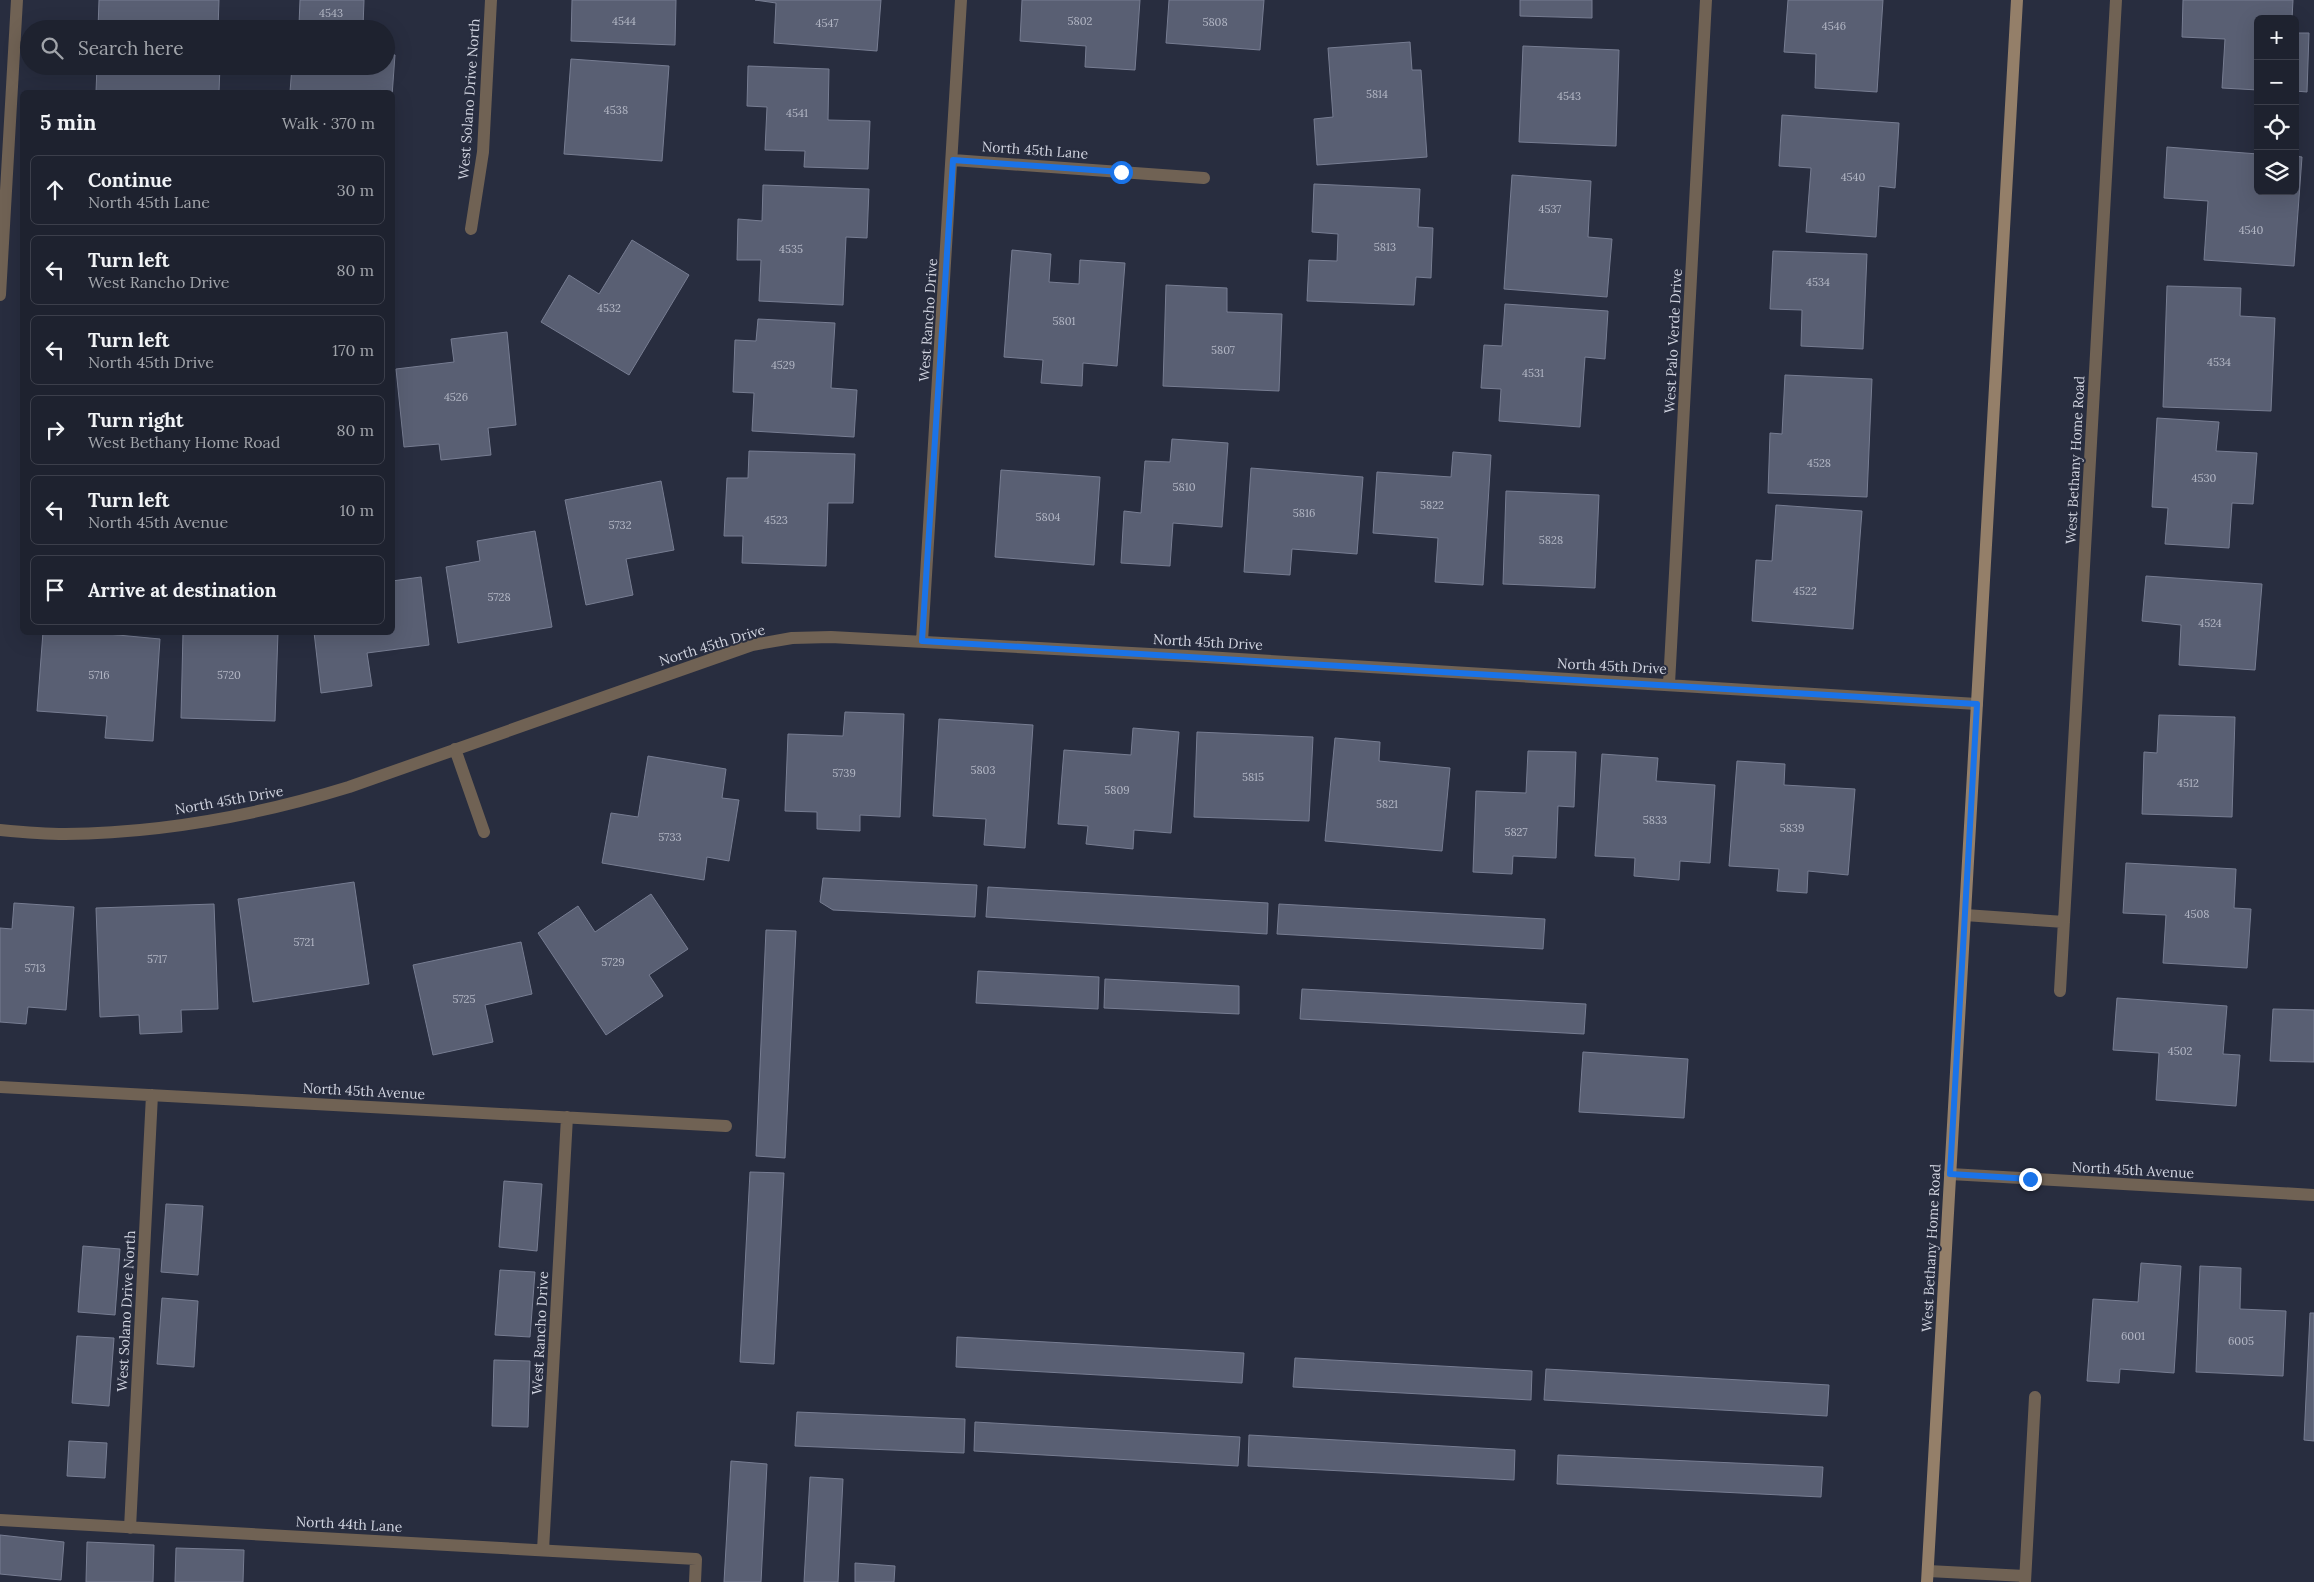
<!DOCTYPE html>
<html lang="en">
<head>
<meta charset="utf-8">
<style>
  body { margin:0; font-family:Lora,serif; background:#2b2f3b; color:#f1f3f6 }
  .controls { position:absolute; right:15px; top:15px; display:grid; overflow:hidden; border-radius:8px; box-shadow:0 5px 20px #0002 }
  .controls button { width:45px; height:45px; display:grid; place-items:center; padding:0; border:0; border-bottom:1px solid #3c3f4b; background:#1e222f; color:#f1f3f6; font:25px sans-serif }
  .stop { position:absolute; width:15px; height:15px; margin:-11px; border:4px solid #1a73e8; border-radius:50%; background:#fff }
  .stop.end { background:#1a73e8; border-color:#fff; box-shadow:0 1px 5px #0008 }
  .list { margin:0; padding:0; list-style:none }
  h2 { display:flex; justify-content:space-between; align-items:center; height:65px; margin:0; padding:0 20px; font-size:21px }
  h2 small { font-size:16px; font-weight:400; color:#a1a4aa }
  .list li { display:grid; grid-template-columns:32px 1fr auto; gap:15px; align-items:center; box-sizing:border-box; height:70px; margin:0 10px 10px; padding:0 10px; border:1px solid #3c3f4b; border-radius:8px }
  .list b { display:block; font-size:19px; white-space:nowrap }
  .list p { margin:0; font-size:16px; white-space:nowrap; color:#a1a4aa }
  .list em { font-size:16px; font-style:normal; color:#a1a4aa }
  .icon { flex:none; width:28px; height:28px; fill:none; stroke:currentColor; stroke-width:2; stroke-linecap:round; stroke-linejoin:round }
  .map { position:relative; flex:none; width:2314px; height:1582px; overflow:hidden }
  .search { position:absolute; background:#1e222f; box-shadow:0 5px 20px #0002; left:20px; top:20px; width:375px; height:55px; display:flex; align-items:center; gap:12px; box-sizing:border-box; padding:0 18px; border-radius:28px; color:#a1a4aa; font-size:19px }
  .panel { position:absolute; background:#1e222f; box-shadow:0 5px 20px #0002; left:20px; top:90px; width:375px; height:545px; border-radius:8px }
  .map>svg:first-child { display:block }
  .building { fill:#595f73; stroke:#777d92 }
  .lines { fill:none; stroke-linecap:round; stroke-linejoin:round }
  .lane { stroke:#706254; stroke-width:12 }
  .street { stroke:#706254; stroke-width:12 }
  .secondary { stroke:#947f69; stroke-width:12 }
  .route { stroke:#1a73e8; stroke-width:6 }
  .labels { text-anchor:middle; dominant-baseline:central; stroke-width:4; stroke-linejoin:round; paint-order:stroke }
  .number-label { font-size:11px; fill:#b3b7c5 }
  .street-label { font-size:14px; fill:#d1d4e0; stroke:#282d3f }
</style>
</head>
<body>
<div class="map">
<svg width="2314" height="1582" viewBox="0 0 2314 1582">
  <rect width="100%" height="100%" fill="#282d3f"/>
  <path class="building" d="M99,0H219L218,29H98Z
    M300,0H364L363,27L299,25Z
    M572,0H676L675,45L571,41Z
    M755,0H881L877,51L774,43L776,3Z
    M1022,0H1140L1135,70L1085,67L1086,46L1020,41Z
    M1169,0H1264L1260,50L1166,43Z
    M1520,0H1592V18L1520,16Z
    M1788,0H1883L1877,92L1815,88L1816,54L1784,52Z
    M2183,0H2293L2292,19H2258V90L2222,88L2225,39L2182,37Z
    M2295,33H2309L2307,92L2295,91Z
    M1410,42L1412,70H1421L1427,157L1317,165L1314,119L1333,117L1328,48Z
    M1523,46L1619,50L1616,146L1519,142Z
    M386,54L395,55L392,96V92H290L292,66H386Z
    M571,59L669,66L662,161L564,154Z
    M97,66H220L219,92H96Z
    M748,66L829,69L828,120L870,121L868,169L804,167L805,151L765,150L767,107L747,106Z
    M1782,115L1899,123L1895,188L1879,186L1876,237L1806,232L1811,168L1779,166Z
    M2167,147L2258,154V191H2295V156L2302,157L2294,266L2204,260L2208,201L2164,198Z
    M1512,175L1591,181L1588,237L1612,239L1607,297L1504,289Z
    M1314,184L1420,189L1418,227L1433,228L1431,278L1416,277L1414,305L1307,301L1309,260L1337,261L1338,234L1312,232Z
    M763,185L869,189L867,238L846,237L843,305L759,301L761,260H737L738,219L762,221Z
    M632,240L689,275L629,375L541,322L569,275L599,294Z
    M1012,250L1051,254L1049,282L1079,284L1080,260L1125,263L1117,366L1083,363L1082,386L1041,383L1043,360L1004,357Z
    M1773,251L1867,254L1863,349L1801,346L1802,310L1770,309Z
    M1166,285L1227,288V312L1282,314L1279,391L1163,386Z
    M2167,286L2241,288L2240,316L2275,318L2271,411L2163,407Z
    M1505,304L1608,311L1605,359L1585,357L1580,427L1499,421L1501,389L1481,388L1484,345L1502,346Z
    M758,319L835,323L831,388L857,390L854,437L752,431L754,393L733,392L735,340L756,341Z
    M507,332L516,425L488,428L491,455L441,460L439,444L404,447L396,369L454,362L451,339Z
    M1785,375L1872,379L1867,497L1768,493L1770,433L1782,434Z
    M2157,418L2219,422L2216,451L2257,453L2253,504L2232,503L2229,548L2165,544L2168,508L2152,507Z
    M1172,439L1228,443L1222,527L1173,523L1170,566L1121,563L1124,511L1141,513L1145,461L1170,462Z
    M749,451L855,454L853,503H828L826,566L742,563L743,536H724L727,478H748Z
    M1453,452L1491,455L1483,585L1435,582L1438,538L1373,533L1377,472L1451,477Z
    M1251,468L1363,477L1357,554L1292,549L1290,575L1244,572Z
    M1001,470L1100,477L1094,565L995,557Z
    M661,481L674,550L626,559L633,595L586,605L565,500Z
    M1506,491L1599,495L1595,588L1503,584Z
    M1776,505L1862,511L1853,629L1752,621L1756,560L1772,561Z
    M535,531L552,627L458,643L446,567L480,561L477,541Z
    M2146,576L2262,584L2255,670L2179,665L2181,625L2142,621Z
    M421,577L429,645L367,653L372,686L321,693L314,632H392V581Z
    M43,632H86L160,639L153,741L105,738L107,716L37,711Z
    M183,632H278L275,721L181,718Z
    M845,712L904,714L900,817L860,815V831L817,829V812L785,811L788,734L843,736Z
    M2159,715L2235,717L2232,817L2142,814L2144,752L2157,753Z
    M939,719L1033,725L1025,848L984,845L986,819L933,816Z
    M1133,728L1179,732L1171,833L1134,830L1133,849L1086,844L1088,826L1058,824L1064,750L1131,755Z
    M1197,732L1313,737L1309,821L1194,817Z
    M1335,738L1380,742L1379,761L1450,768L1442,851L1325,841Z
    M1528,751L1576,752L1574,807L1558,806L1556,858L1513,856L1512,874L1473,872L1476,791L1526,793Z
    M1602,754L1658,758L1656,781L1715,785L1710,863L1680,861L1679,880L1634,876L1635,858L1595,856Z
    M648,756L726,769L722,798L739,800L729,861L707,857L704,880L602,863L611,813L638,817Z
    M1737,761L1785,764L1784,785L1855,789L1848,875L1808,871L1807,893L1777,891L1779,869L1729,866Z
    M2126,863L2236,869L2234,908L2251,909L2247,968L2163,963L2166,915L2123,913Z
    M823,878L977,885L975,917L833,910L820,902Z
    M354,882L369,984L253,1002L238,899Z
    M988,887L1268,903L1267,934L986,917Z
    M651,894L688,949L649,975L663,996L606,1035L538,933L578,906L595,932Z
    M14,903L74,907L66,1010L28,1007L26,1024L0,1022V928L12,929Z
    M214,904L218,1009L181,1010L182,1032L140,1034L139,1015L100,1017L96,908Z
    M1279,904L1545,919L1543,949L1277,934Z
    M766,930L796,931L785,1158L756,1156Z
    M521,942L532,994L485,1005L493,1042L433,1055L413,965Z
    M978,971L1099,977L1098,1009L976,1003Z
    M1105,979L1239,986V1014L1104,1008Z
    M1302,989L1586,1004L1584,1034L1300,1019Z
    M2117,998L2227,1006L2223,1054L2240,1055L2236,1106L2156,1100L2159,1053L2113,1050Z
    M2273,1009L2314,1010V1062L2270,1061Z
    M1583,1052L1688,1059L1684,1118L1579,1112Z
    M750,1172L784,1173L774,1364L740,1362Z
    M504,1181L542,1184L537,1251L499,1247Z
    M166,1204L203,1206L198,1275L161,1272Z
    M83,1246L120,1249L115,1315L78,1312Z
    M2141,1263L2181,1266L2174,1373L2120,1369L2119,1383L2087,1381L2093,1299L2138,1302Z
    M2200,1266L2241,1268L2240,1309L2286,1311L2283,1376L2196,1372Z
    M500,1270L535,1272L530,1337L495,1335Z
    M162,1298L198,1301L194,1367L157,1364Z
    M2310,1313H2314V1441L2304,1440Z
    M77,1336L114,1338L109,1406L72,1403Z
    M957,1337L1244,1353L1242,1383L956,1367Z
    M1295,1358L1532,1371L1531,1400L1293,1387Z
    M494,1360L530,1361L528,1427L492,1426Z
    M1546,1369L1829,1385L1827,1416L1544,1400Z
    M797,1412L965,1419L964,1453L795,1446Z
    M975,1422L1240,1437L1238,1466L974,1451Z
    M1249,1435L1515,1450L1514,1480L1248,1466Z
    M69,1441L107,1443L105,1478L67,1476Z
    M1558,1455L1823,1467L1821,1497L1557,1484Z
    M731,1461L767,1464L761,1582H724Z
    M810,1477L843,1479L838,1582H804Z
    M0,1535L64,1542L61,1580L0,1574Z
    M87,1542L154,1545L153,1582H86Z
    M176,1548L244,1550L243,1582H175Z
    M855,1563L895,1566L894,1582H855Z"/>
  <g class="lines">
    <path class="lane" d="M1928,1571L2025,1576
      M2025,1582L2035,1397"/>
    <path class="street" d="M953,160L1204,178
      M471,229L483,152L491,0
      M0,295L17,0
      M922,641L961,0
      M1669,684L1706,0
      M455,749L484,832
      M0,830C21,832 43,834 65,834C161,833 258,815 349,787L752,645L792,638L831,637L1206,657L1977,704
      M1965,915L2064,922
      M2060,991L2116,0
      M0,1087L726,1126
      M1950,1174L2314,1195
      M0,1520L696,1559L695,1582
      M130,1528L152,1095
      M543,1550L567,1117"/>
    <path class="secondary" d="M1927,1582L2017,0"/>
  </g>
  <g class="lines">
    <path class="route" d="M1121,172L953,160L922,641L1977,704L1950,1174L2030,1179"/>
  </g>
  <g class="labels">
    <g class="number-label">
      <text x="331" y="13">4543</text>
      <text x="624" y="21">4544</text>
      <text x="1080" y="21">5802</text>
      <text x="1215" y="22">5808</text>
      <text x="827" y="23">4547</text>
      <text x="1834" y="26">4546</text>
      <text x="1377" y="94">5814</text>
      <text x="1569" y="96">4543</text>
      <text x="616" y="110">4538</text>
      <text x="797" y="113">4541</text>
      <text x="1853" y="177">4540</text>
      <text x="1550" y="209">4537</text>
      <text x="2251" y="230">4540</text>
      <text x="1385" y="247">5813</text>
      <text x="791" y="249">4535</text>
      <text x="1818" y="282">4534</text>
      <text x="609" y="308">4532</text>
      <text x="1064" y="321">5801</text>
      <text x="1223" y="350">5807</text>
      <text x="2219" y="362">4534</text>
      <text x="783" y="365">4529</text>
      <text x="1533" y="373">4531</text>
      <text x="456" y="397">4526</text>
      <text x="1819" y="463">4528</text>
      <text x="2204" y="478">4530</text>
      <text x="1184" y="487">5810</text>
      <text x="1432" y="505">5822</text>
      <text x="1304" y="513">5816</text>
      <text x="1048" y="517">5804</text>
      <text x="776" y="520">4523</text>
      <text x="620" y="525">5732</text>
      <text x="1551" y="540">5828</text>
      <text x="1805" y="591">4522</text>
      <text x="499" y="597">5728</text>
      <text x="2210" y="623">4524</text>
      <text x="99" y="675">5716</text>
      <text x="229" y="675">5720</text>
      <text x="983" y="770">5803</text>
      <text x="844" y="773">5739</text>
      <text x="1253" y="777">5815</text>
      <text x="2188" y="783">4512</text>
      <text x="1117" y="790">5809</text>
      <text x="1387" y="804">5821</text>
      <text x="1655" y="820">5833</text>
      <text x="1792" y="828">5839</text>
      <text x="1516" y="832">5827</text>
      <text x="670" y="837">5733</text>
      <text x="2197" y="914">4508</text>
      <text x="304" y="942">5721</text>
      <text x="157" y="959">5717</text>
      <text x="613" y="962">5729</text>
      <text x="35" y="968">5713</text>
      <text x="464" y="999">5725</text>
      <text x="2180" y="1051">4502</text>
      <text x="2133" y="1336">6001</text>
      <text x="2241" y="1341">6005</text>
    </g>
    <g class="street-label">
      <text transform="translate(469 99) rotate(-86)">West Solano Drive North</text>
      <text transform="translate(1035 150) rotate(4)">North 45th Lane</text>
      <text transform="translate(928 320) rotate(-86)">West Rancho Drive</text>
      <text transform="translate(1673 341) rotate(-87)">West Palo Verde Drive</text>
      <text transform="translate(2075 460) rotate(-87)">West Bethany Home Road</text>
      <text transform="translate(1208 642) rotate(3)">North 45th Drive</text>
      <text transform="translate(712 645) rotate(-17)">North 45th Drive</text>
      <text transform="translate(1612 666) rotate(3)">North 45th Drive</text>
      <text transform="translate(229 800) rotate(-10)">North 45th Drive</text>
      <text transform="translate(364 1091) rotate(3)">North 45th Avenue</text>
      <text transform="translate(2133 1170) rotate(3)">North 45th Avenue</text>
      <text transform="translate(1931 1248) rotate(-87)">West Bethany Home Road</text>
      <text transform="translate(126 1311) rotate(-87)">West Solano Drive North</text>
      <text transform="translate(540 1333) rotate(-87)">West Rancho Drive</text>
      <text transform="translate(349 1524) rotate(3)">North 44th Lane</text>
    </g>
  </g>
</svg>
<div class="controls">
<button>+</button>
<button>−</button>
<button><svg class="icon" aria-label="locate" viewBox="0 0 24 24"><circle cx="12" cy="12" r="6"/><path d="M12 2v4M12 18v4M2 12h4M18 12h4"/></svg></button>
<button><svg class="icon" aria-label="layers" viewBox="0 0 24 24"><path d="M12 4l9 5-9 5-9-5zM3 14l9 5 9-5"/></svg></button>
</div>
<div class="stop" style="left:1121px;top:172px"></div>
<div class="stop end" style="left:2030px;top:1179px"></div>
<div class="search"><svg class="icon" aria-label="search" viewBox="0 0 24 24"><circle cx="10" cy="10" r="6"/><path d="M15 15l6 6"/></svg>Search here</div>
<section class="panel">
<h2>5 min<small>Walk · 370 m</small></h2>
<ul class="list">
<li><svg class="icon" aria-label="ahead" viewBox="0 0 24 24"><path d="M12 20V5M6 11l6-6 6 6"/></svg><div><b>Continue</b><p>North 45th Lane</p></div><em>30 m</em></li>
<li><svg class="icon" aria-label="left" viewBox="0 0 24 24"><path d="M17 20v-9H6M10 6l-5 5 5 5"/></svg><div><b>Turn left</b><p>West Rancho Drive</p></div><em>80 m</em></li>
<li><svg class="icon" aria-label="left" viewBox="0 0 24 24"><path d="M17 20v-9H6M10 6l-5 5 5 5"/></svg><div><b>Turn left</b><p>North 45th Drive</p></div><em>170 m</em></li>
<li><svg class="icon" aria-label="right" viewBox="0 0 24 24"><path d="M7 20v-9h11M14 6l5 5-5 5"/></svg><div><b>Turn right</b><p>West Bethany Home Road</p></div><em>80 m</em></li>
<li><svg class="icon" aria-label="left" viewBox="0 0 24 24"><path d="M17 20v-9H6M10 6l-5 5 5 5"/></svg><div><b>Turn left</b><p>North 45th Avenue</p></div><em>10 m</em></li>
<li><svg class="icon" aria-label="arrive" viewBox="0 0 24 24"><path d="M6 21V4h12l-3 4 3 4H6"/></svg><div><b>Arrive at destination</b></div></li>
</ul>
</section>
</div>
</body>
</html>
